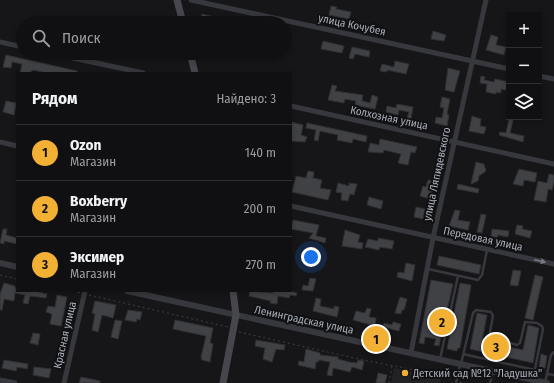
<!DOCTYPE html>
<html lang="ru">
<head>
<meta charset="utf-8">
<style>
  body { margin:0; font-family:"Fira Sans Condensed",sans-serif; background:#19191b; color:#f1f3f6 }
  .controls { position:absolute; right:12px; top:12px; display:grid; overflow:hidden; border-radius:0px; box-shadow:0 2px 6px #0003 }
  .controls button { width:36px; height:36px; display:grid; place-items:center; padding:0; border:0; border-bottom:1px solid #303032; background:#101012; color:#f1f3f6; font:20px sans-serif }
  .you { position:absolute; left:311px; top:257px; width:14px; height:14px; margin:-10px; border:3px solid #fff; border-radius:50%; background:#1a73e8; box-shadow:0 0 0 6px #1a73e833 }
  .badge { display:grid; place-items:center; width:26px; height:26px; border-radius:50%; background:#f2b134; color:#111; font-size:13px; font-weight:700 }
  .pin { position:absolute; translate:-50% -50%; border:2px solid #fff; box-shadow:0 1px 4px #0006 }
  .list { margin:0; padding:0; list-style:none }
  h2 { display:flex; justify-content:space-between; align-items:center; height:52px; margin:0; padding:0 16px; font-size:17px }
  h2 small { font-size:13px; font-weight:400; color:#9c9d9f }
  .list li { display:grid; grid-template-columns:26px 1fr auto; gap:12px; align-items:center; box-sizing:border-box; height:56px; padding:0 16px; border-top:1px solid #303032 }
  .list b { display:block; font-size:15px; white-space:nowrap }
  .list p { margin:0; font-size:13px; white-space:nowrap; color:#9c9d9f }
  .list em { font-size:13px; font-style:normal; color:#9c9d9f }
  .icon { flex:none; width:22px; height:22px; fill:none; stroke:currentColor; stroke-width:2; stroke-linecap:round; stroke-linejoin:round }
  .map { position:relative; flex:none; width:554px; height:383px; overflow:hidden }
  .search { position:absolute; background:#101012; box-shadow:0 2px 6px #0003; left:16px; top:16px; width:276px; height:44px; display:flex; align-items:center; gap:10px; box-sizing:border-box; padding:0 14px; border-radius:22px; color:#9c9d9f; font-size:15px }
  .panel { position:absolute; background:#101012; box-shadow:0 2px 6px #0003; left:16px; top:72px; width:276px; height:220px; border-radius:0px }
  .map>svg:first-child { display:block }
  .built { fill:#222225 }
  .building { fill:#404145; stroke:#303034 }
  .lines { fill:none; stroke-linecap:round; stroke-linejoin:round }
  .path { stroke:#3d3f44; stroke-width:1; stroke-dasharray:2 3; stroke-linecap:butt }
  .service { stroke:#37383d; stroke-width:2.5 }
  .minor { stroke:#37383d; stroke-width:5 }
  .tertiary { stroke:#37383d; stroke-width:6 }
  .secondary { stroke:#45474d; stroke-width:7 }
  .oneway { fill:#757881 }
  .poi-dot { fill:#f2b134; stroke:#111113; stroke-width:1.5 }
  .labels { text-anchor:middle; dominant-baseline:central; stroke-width:4; stroke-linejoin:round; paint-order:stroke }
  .street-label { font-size:11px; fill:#a8adb8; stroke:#111113 }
  .poi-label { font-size:11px; fill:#a8adb8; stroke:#111113; text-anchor:start }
</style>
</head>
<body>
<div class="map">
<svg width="554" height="383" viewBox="0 0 554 383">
  <rect width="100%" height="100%" fill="#161618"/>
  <path class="built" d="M394,368L441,377L440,383H391Z"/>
  <path class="building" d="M331,6L337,7L336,9L351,12L349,19L329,15Z
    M202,14L219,18L218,23H200Z
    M433,31L446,35L444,41L431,39Z
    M491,35L498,37L496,45L506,47L504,55L486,50Z
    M323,41L344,46L342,53L321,49Z
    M352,47L370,51L369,57L355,54L353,59L349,58Z
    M6,55L77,71V73H47L33,70L29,73H20L22,64L12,62L11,68L3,67Z
    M395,61L409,64L406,74L387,70V72L380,71L382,64L394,67Z
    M448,68L460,71L454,92L445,90Z
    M481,76L485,77L484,80L494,82L495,79L509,82V91L501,89V93L496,92V94L486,92L487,84L480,83Z
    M332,85L337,86L335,91L363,95L362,101L370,103L372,95L378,97L375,109L355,105L356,101L345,99L344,103L328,100Z
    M442,97L450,99L447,114L449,115L447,126L435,123L436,117L442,118L444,108L440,107Z
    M6,101L16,103L14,115L3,112Z
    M397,104L413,107L411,119L407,118L409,112L399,110L398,115L386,112L387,106L396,108Z
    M472,116L481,119L480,126L486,127L484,134L469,131Z
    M509,119L513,120L510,133L524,136L523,142L499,135L500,132L506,133Z
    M291,122L303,125L301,135L307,137L305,142L291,141Z
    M307,123L367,136L366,142L353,139L352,143L337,140L338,135L320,131L318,141L314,140L316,130L306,128Z
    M380,139L417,147L415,153L411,152L408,165L398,163L401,154L384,150L383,153L368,152L370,143L379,145Z
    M476,162L484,164L486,171L479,176L478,181L471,184Z
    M519,169L537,173L535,182L524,180L523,186L513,184Z
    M308,171L314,172L313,178L322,180L320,188L331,190L328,200L292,192L296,176L306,178Z
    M549,174L554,175V182L552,190L548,189L546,202L534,200L538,181L547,183Z
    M428,180L434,181L430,199L420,196L423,186L426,187Z
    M338,183L349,186V183L357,184L354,195L350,194L348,201L341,200L342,193L336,192Z
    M458,184L479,189L478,193L457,189Z
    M369,197L383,201L381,209L367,205Z
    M416,207L425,209L423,219L414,217Z
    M455,210L460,211L458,220L470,222L468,230L449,226Z
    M481,214L486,215L482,233L477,232Z
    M293,220L319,225L316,236L326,238L325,243L309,238L313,233L291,229Z
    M517,225L523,226L522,229L532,231L530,238L515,234Z
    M3,229H7L6,235L17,238V244L4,241V244L0,243Z
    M492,229L509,231L508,237L498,235L497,238L491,236Z
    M345,230L360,235L358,242L363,243L362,249L342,246Z
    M378,238L394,241L392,249L380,247L379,250L365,247L368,239L378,241Z
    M439,256L481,265L479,274L437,265Z
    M406,263L415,265L412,281L397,277L398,272L404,273Z
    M513,270L521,271L518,286L510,285Z
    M535,275L543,277L533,320L525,318Z
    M310,278L316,279L313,291L302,290L303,285L308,286Z
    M431,280L453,284L439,346L434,345L436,339L425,337L424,344L419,343Z
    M4,283L15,286L16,291H34L47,294L46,298L30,296L28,304L23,303L25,295L15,293L14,301L4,299L2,310H0V294Z
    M460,283L471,285L460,348H458L457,351L447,349Z
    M250,291L273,293V291H289L297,293L296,296L290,295L289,298L278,296L277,304L270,303L271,301L249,296Z
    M57,295L67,297L61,326L50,324L52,314L46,312L48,306L55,307Z
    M400,297L407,299L404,310H402L401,314L395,313Z
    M316,298L321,299L320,306L334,309V306L339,307L337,317L313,311Z
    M95,301L116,305L113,318L102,315L98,332L92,330L95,314L92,313Z
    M367,308L371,309L369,317L376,318L375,326L353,320L356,311L365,313Z
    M128,310L142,312L140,320L137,319L136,322L125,320Z
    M477,313L487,315L482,341L523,350L528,325L539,328L533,363L470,349Z
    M115,320L122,321L118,339L111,337Z
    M175,320L213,328L210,343L213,344L210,362L202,360L201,357L206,336L173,329Z
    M393,322L401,324L399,331L383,327L384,323L392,325Z
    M33,333L40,334L38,345L30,343Z
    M256,340L285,345L284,350L276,349L272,362L263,359L265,348L255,346Z
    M306,349L320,353V355L338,357V359L349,362L357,363L358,360L364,361L362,370L352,367L350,372L333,368L332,376L327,375L330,362L319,360L318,362H316L315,369L298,365L299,361L304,362Z
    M541,354L547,356L545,368L539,367Z
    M4,360L28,364L27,369L17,367L16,371L2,368Z
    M34,367L51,369L49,378L33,375Z
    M378,373L387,375L385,383H376Z
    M81,377L100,381V383H79Z"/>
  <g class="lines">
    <path class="path" d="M0,275L17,279
      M73,291L80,293
      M89,295L228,327
      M239,332L363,360L441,375L453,380
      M460,382L465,383
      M389,383L392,366"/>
    <path class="service" d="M428,269L478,280L482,275L487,250
      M463,354L535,370
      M440,359L458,276
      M461,364L473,313L476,310L491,312L493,316L490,332L491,338L517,345L520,343L525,322L537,323L542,326L543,329L533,379
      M547,374L554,375
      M456,383L460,365
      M490,383L493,372
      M545,383L551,355L554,352"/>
    <path class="minor" d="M191,0L509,69
      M0,42L23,47
      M50,53L143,73
      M539,76L554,79
      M291,106L554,164
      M0,142L17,146
      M291,206L554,264
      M411,353L433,238L486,0
      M0,380L15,383
      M64,383L85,291"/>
    <path class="tertiary" d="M0,263L17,267
      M127,291L547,383"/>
    <path class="secondary" d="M177,0L183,23
      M190,53L195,73
      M223,383L236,315L233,291"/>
  </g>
  <defs><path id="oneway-solid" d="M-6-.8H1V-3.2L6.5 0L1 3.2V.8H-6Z"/></defs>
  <use class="oneway" href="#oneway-solid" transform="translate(540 261) rotate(13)"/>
  <circle class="poi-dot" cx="405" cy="373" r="4"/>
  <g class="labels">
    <g class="street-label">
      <text transform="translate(352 25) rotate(12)">улица Кочубея</text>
      <text transform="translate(389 118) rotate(12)">Колхозная улица</text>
      <text transform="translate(437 174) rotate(-78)">улица Ляпидевского</text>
      <text transform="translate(483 239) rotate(12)">Передовая улица</text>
      <text transform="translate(304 320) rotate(12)">Ленинградская улица</text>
      <text transform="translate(65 335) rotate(-77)">Красная улица</text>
    </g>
    <g class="poi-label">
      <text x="413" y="373">Детский сад №12 "Ладушка"</text>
    </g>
  </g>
</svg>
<div class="controls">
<button>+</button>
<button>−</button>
<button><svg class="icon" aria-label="layers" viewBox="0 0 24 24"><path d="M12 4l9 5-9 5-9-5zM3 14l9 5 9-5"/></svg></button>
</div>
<div class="you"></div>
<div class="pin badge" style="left:376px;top:339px">1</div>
<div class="pin badge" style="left:442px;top:322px">2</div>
<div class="pin badge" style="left:496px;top:347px">3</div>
<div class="search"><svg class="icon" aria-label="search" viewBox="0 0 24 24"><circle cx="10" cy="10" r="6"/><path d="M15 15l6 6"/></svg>Поиск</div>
<section class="panel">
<h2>Рядом<small>Найдено: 3</small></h2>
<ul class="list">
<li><span class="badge">1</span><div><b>Ozon</b><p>Магазин</p></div><em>140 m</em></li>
<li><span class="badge">2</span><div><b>Boxberry</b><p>Магазин</p></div><em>200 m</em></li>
<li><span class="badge">3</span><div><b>Эксимер</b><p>Магазин</p></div><em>270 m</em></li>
</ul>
</section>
</div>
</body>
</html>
